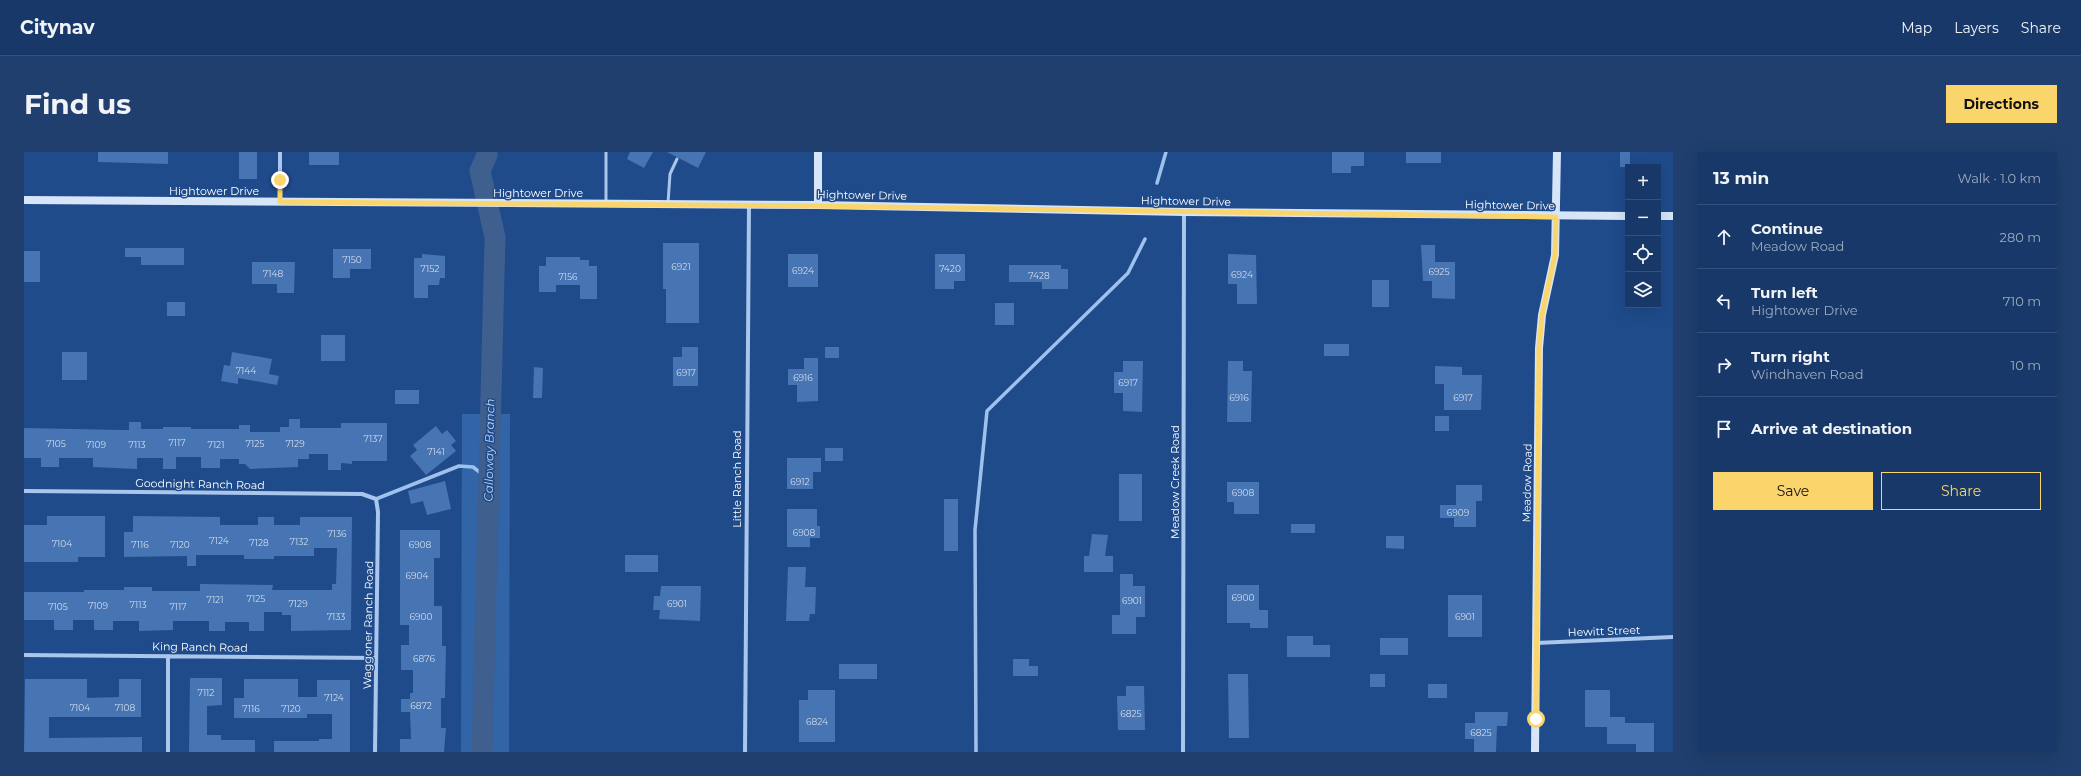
<!DOCTYPE html>
<html lang="en">
<head>
<meta charset="utf-8">
<style>
  body { margin:0; font-family:Montserrat,sans-serif; background:#203f6e; color:#f1f3f6 }
  .controls { position:absolute; right:12px; top:12px; display:grid; overflow:hidden; border-radius:0px; box-shadow:0 4px 16px #0002 }
  .controls button { width:36px; height:36px; display:grid; place-items:center; padding:0; border:0; border-bottom:1px solid #36527c; background:#173868; color:#f1f3f6; font:20px sans-serif }
  .stop { position:absolute; width:12px; height:12px; margin:-9px; border:3px solid #fad56b; border-radius:50%; background:#fff }
  .stop.end { background:#fad56b; border-color:#fff; box-shadow:0 1px 4px #0008 }
  .list { margin:0; padding:0; list-style:none }
  h2 { display:flex; justify-content:space-between; align-items:center; height:52px; margin:0; padding:0 16px; font-size:17px }
  h2 small { font-size:13px; font-weight:400; color:#9eacc0 }
  .list li { display:grid; grid-template-columns:26px 1fr auto; gap:12px; align-items:center; box-sizing:border-box; height:64px; padding:0 16px; border-top:1px solid #36527c }
  .list b { display:block; font-size:15px; white-space:nowrap }
  .list p { margin:0; font-size:13px; white-space:nowrap; color:#9eacc0 }
  .list em { font-size:13px; font-style:normal; color:#9eacc0 }
  .actions { display:flex; gap:8px; padding:12px 16px }
  .actions a { flex:1; padding:9px 0; border:1px solid #fad56b; border-radius:0px; text-align:center; font-size:14px; color:#fad56b }
  .actions .main { background:#fad56b; color:#111 }
  .icon { flex:none; width:22px; height:22px; fill:none; stroke:currentColor; stroke-width:2; stroke-linecap:round; stroke-linejoin:round }
  .map { position:relative; flex:none; width:1649px; height:600px; overflow:hidden; border-radius:0px }
  header { display:flex; align-items:center; gap:24px; box-sizing:border-box; height:56px; padding:0 20px; background:#173868; border-bottom:1px solid #36527c }
  header strong { font-size:19px }
  nav { display:flex; gap:22px; margin-inline-start:auto; font-size:14px }
  .intro { display:flex; align-items:center; justify-content:space-between; box-sizing:border-box; height:96px; padding:0 24px }
  h1 { margin:0; font-size:28px }
  .button { padding:10px 18px; border-radius:0px; background:#fad56b; color:#111; font-size:14px; font-weight:700 }
  main { display:flex; gap:24px; padding:0 24px }
  aside { flex:1; background:#173868; border-radius:0px; box-shadow:0 4px 16px #0002 }
  .map>svg:first-child { display:block }
  .green { fill:#3264a8 }
  .lines { fill:none; stroke-linecap:round; stroke-linejoin:round }
  .stream { stroke:#9fc1ed; stroke-width:3.5 }
  .river { stroke:#3f5f8e; stroke-width:21 }
  .building { fill:#4774b2 }
  .lane { stroke:#abc6ec; stroke-width:3 }
  .street { stroke:#abc6ec; stroke-width:4 }
  .secondary { stroke:#d7e5f9; stroke-width:8 }
  .route { stroke:#fad56b; stroke-width:5 }
  .labels { text-anchor:middle; dominant-baseline:central; stroke-width:3; stroke-linejoin:round; paint-order:stroke }
  .number-label { font-size:9px; fill:#d1dcec }
  .street-label { font-size:11px; fill:#fff; stroke:#1f4b8b }
  .water-label { font-size:12px; font-style:italic; fill:#b7d1f3; stroke:#1f4b8b }
</style>
</head>
<body>
<header>
<strong>Citynav</strong>
<nav><a>Map</a><a>Layers</a><a>Share</a></nav>
</header>
<div class="intro"><h1>Find us</h1><a class="button">Directions</a></div>
<main>
<div class="map">
<svg width="1649" height="600" viewBox="0 0 1649 600">
  <rect width="100%" height="100%" fill="#1f4b8b"/>
  <path class="green" d="M438,262H486L485,600H437Z"/>
  <g class="lines">
    <path class="stream" d="M463,3V0
      M1133,31L1142,0
      M352,347L435,314L449,315L458,322L464,361
      M952,600L951,378L963,259L1104,121L1121,87"/>
    <path class="river" d="M458,600L471,85L456,19L463,3"/>
  </g>
  <path class="building" d="M74,0H144V12L74,10Z
    M215,0H233V27H215Z
    M285,0H315V13H285Z
    M606,0H629L620,16L603,7Z
    M643,0H682L674,16Z
    M1308,0H1340V14H1327V21H1308Z
    M1382,0H1417V11H1382Z
    M1596,0H1606V15H1596Z
    M639,91H675V171H642V137H639Z
    M1397,93H1411V110H1431V147L1408,146V129H1399Z
    M101,96H160V113H117V105H101Z
    M309,97H347V117H326V126H309Z
    M0,99H16V130H0Z
    M398,102L421,104V126H416L415,133H404V146H390V106H398Z
    M764,102H794V135H764Z
    M911,102H941V129H930V137H911Z
    M1204,102L1232,103L1233,152H1213V132H1204Z
    M522,105H556V108H565V114H573V147H556V133H532V140H515V114H522Z
    M228,110H271L270,141H253V132H228Z
    M985,113H1037V117H1044V137H1018V130H985Z
    M1348,128H1365V155H1348Z
    M143,150H161V164H143Z
    M971,151H990V173H971Z
    M297,183H321V209H297Z
    M1300,192H1325V204H1300Z
    M658,195H674V234H649V205H658Z
    M801,195H815V206H801Z
    M38,200H63V228H38Z
    M208,200L248,207L245,222L255,224L253,233L214,226V232L197,229L200,213L206,214Z
    M780,206H794V249L773,250V233H764V217H780Z
    M1099,209H1119L1118,260L1099,259V241H1090V220H1099Z
    M1204,209H1219V219H1228L1227,270H1203Z
    M1411,214L1438,215V223H1458L1457,258H1420V232H1411Z
    M510,215L519,216L518,246H509Z
    M371,238H395V252H371Z
    M1411,264H1425V279H1411Z
    M265,267H276V276H317V271H363V309H328V312L317,311V318H304V302H285V307H274V315L226,317L221,312H215V307H196V316H177V305H152V317H139V306H113V317L69,315V306H35V315H17V306H0V276L98,278H105V270H117V277H139V275H167V277H215V273H226V280H256V275H265Z
    M412,274L418,282L423,278L432,289L427,293L432,299L402,323L386,304L393,298L389,293Z
    M801,296H819V309H801Z
    M763,306H797V320H789V337H763Z
    M1095,322H1118V369H1095Z
    M421,329L427,357L403,363L399,349L387,352L384,339Z
    M1203,330H1235V362H1210V350H1203Z
    M1432,333H1458V349H1452V375H1430V366H1416V353H1432Z
    M920,347H934V399H920Z
    M763,357H793V374H796V386H786V395H763Z
    M23,364H81V405H54V410H0V373H23Z
    M109,364L196,365V373H234V365H250V373H276V365H328L327,478L267,479V463H258V460H240V479H225V470H201V479H185V469H149V478L115,479V469H89V478H70V468H49V478H30V468H0V440H60V438H100V435H128V439H176V432L249,433L248,438H308V432H312L313,396H290V404H250V407H220V403H172V414H163V404L100,405V380H109Z
    M1267,372H1291V381H1267Z
    M376,378H416V406H410V454H418V494H422L421,546H417V576H422L420,600H376V587H387L386,560H377V547H386V541H389V518H377V493H385V473H376Z
    M1068,382L1084,383L1081,404H1089V420H1060V404H1065Z
    M1362,384H1380V397L1362,396Z
    M601,403H634V420H601Z
    M764,415H782L781,435H792L791,462H786L785,469H762Z
    M1096,422H1109V434H1121V465H1112V482H1088V463H1096Z
    M1203,433H1235V458H1244V476H1226V471H1203Z
    M637,434H677L676,469L635,467L636,458H629L630,444H636Z
    M1424,443H1458V485H1424Z
    M1263,484H1289V493H1306V505H1263Z
    M1356,486H1384V503H1356Z
    M989,507H1005V514H1014V524H989Z
    M815,512H853V527H815Z
    M1204,522H1224L1225,586H1205Z
    M1346,522H1361V535H1346Z
    M166,526H198V553L183,554V583H197V588H231V600H165Z
    M1,527H63V546L95,545V527H117V565H25V586L118,585V600H0Z
    M220,527H274V545H293V528H326V600H250V589H295V587H308V562H283V566H210V546H220Z
    M1404,532H1423V546H1404Z
    M1102,534H1120L1121,578H1094L1093,544H1102Z
    M784,538H811V590H775V548H784Z
    M1561,538H1586V565H1601V571H1630V600H1612V592H1583V575H1561Z
    M1451,560H1484L1483,574H1473L1472,600H1450V587H1441V571H1451Z"/>
  <g class="lines">
    <path class="lane" d="M582,50V0
      M644,51L646,22L653,7"/>
    <path class="street" d="M256,49V0
      M0,339L338,342L352,347L354,360L351,600
      M1512,491L1649,485
      M0,503L352,506
      M144,600V504
      M721,600L725,53
      M1159,600L1160,60"/>
    <path class="secondary" d="M0,48L794,53L1160,60L1604,64
      M794,53V0
      M1634,64H1649
      M1511,600L1515,196L1518,163L1531,103L1533,0"/>
  </g>
  <g class="lines">
    <path class="route" d="M256,28V50L794,54L1532,65L1531,103L1518,163L1515,196L1512,567"/>
  </g>
  <g class="labels">
    <g class="number-label">
      <text x="328" y="107">7150</text>
      <text x="657" y="114">6921</text>
      <text x="406" y="116">7152</text>
      <text x="926" y="116">7420</text>
      <text x="779" y="118">6924</text>
      <text x="1415" y="119">6925</text>
      <text x="249" y="121">7148</text>
      <text x="1218" y="122">6924</text>
      <text x="1015" y="123">7428</text>
      <text x="544" y="124">7156</text>
      <text x="222" y="218">7144</text>
      <text x="662" y="220">6917</text>
      <text x="779" y="225">6916</text>
      <text x="1104" y="230">6917</text>
      <text x="1215" y="245">6916</text>
      <text x="1439" y="245">6917</text>
      <text x="349" y="286">7137</text>
      <text x="153" y="290">7117</text>
      <text x="32" y="291">7105</text>
      <text x="231" y="291">7125</text>
      <text x="271" y="291">7129</text>
      <text x="72" y="292">7109</text>
      <text x="113" y="292">7113</text>
      <text x="192" y="292">7121</text>
      <text x="412" y="299">7141</text>
      <text x="776" y="329">6912</text>
      <text x="1219" y="340">6908</text>
      <text x="1434" y="360">6909</text>
      <text x="780" y="380">6908</text>
      <text x="313" y="381">7136</text>
      <text x="195" y="388">7124</text>
      <text x="275" y="389">7132</text>
      <text x="235" y="390">7128</text>
      <text x="38" y="391">7104</text>
      <text x="116" y="392">7116</text>
      <text x="156" y="392">7120</text>
      <text x="396" y="392">6908</text>
      <text x="393" y="423">6904</text>
      <text x="1219" y="445">6900</text>
      <text x="232" y="446">7125</text>
      <text x="191" y="447">7121</text>
      <text x="1108" y="448">6901</text>
      <text x="274" y="451">7129</text>
      <text x="653" y="451">6901</text>
      <text x="114" y="452">7113</text>
      <text x="74" y="453">7109</text>
      <text x="34" y="454">7105</text>
      <text x="154" y="454">7117</text>
      <text x="312" y="464">7133</text>
      <text x="397" y="464">6900</text>
      <text x="1441" y="464">6901</text>
      <text x="400" y="506">6876</text>
      <text x="182" y="540">7112</text>
      <text x="310" y="545">7124</text>
      <text x="397" y="553">6872</text>
      <text x="56" y="555">7104</text>
      <text x="101" y="555">7108</text>
      <text x="227" y="556">7116</text>
      <text x="267" y="556">7120</text>
      <text x="1107" y="561">6825</text>
      <text x="793" y="569">6824</text>
      <text x="1457" y="580">6825</text>
    </g>
    <g class="street-label">
      <text x="190" y="39">Hightower Drive</text>
      <text x="514" y="41">Hightower Drive</text>
      <text transform="translate(838 43) rotate(1)">Hightower Drive</text>
      <text transform="translate(1162 49) rotate(1)">Hightower Drive</text>
      <text transform="translate(1486 53) rotate(1)">Hightower Drive</text>
      <text transform="translate(713 327) rotate(-90)">Little Ranch Road</text>
      <text transform="translate(1151 330) rotate(-90)">Meadow Creek Road</text>
      <text transform="translate(1503 331) rotate(-89)">Meadow Road</text>
      <text transform="translate(176 332) rotate(1)">Goodnight Ranch Road</text>
      <text transform="translate(344 473) rotate(-89)">Waggoner Ranch Road</text>
      <text transform="translate(1580 479) rotate(-2)">Hewitt Street</text>
      <text transform="translate(176 495) rotate(1)">King Ranch Road</text>
    </g>
    <g class="water-label">
      <text transform="translate(465 298) rotate(-89)">Calloway Branch</text>
    </g>
  </g>
</svg>
<div class="controls">
<button>+</button>
<button>−</button>
<button><svg class="icon" aria-label="locate" viewBox="0 0 24 24"><circle cx="12" cy="12" r="6"/><path d="M12 2v4M12 18v4M2 12h4M18 12h4"/></svg></button>
<button><svg class="icon" aria-label="layers" viewBox="0 0 24 24"><path d="M12 4l9 5-9 5-9-5zM3 14l9 5 9-5"/></svg></button>
</div>
<div class="stop" style="left:1512px;top:567px"></div>
<div class="stop end" style="left:256px;top:28px"></div>
</div>
<aside>
<h2>13 min<small>Walk · 1.0 km</small></h2>
<ul class="list">
<li><svg class="icon" aria-label="ahead" viewBox="0 0 24 24"><path d="M12 20V5M6 11l6-6 6 6"/></svg><div><b>Continue</b><p>Meadow Road</p></div><em>280 m</em></li>
<li><svg class="icon" aria-label="left" viewBox="0 0 24 24"><path d="M17 20v-9H6M10 6l-5 5 5 5"/></svg><div><b>Turn left</b><p>Hightower Drive</p></div><em>710 m</em></li>
<li><svg class="icon" aria-label="right" viewBox="0 0 24 24"><path d="M7 20v-9h11M14 6l5 5-5 5"/></svg><div><b>Turn right</b><p>Windhaven Road</p></div><em>10 m</em></li>
<li><svg class="icon" aria-label="arrive" viewBox="0 0 24 24"><path d="M6 21V4h12l-3 4 3 4H6"/></svg><div><b>Arrive at destination</b></div></li>
</ul>
<div class="actions"><a class="main">Save</a><a>Share</a></div>
</aside>
</main>
</body>
</html>
